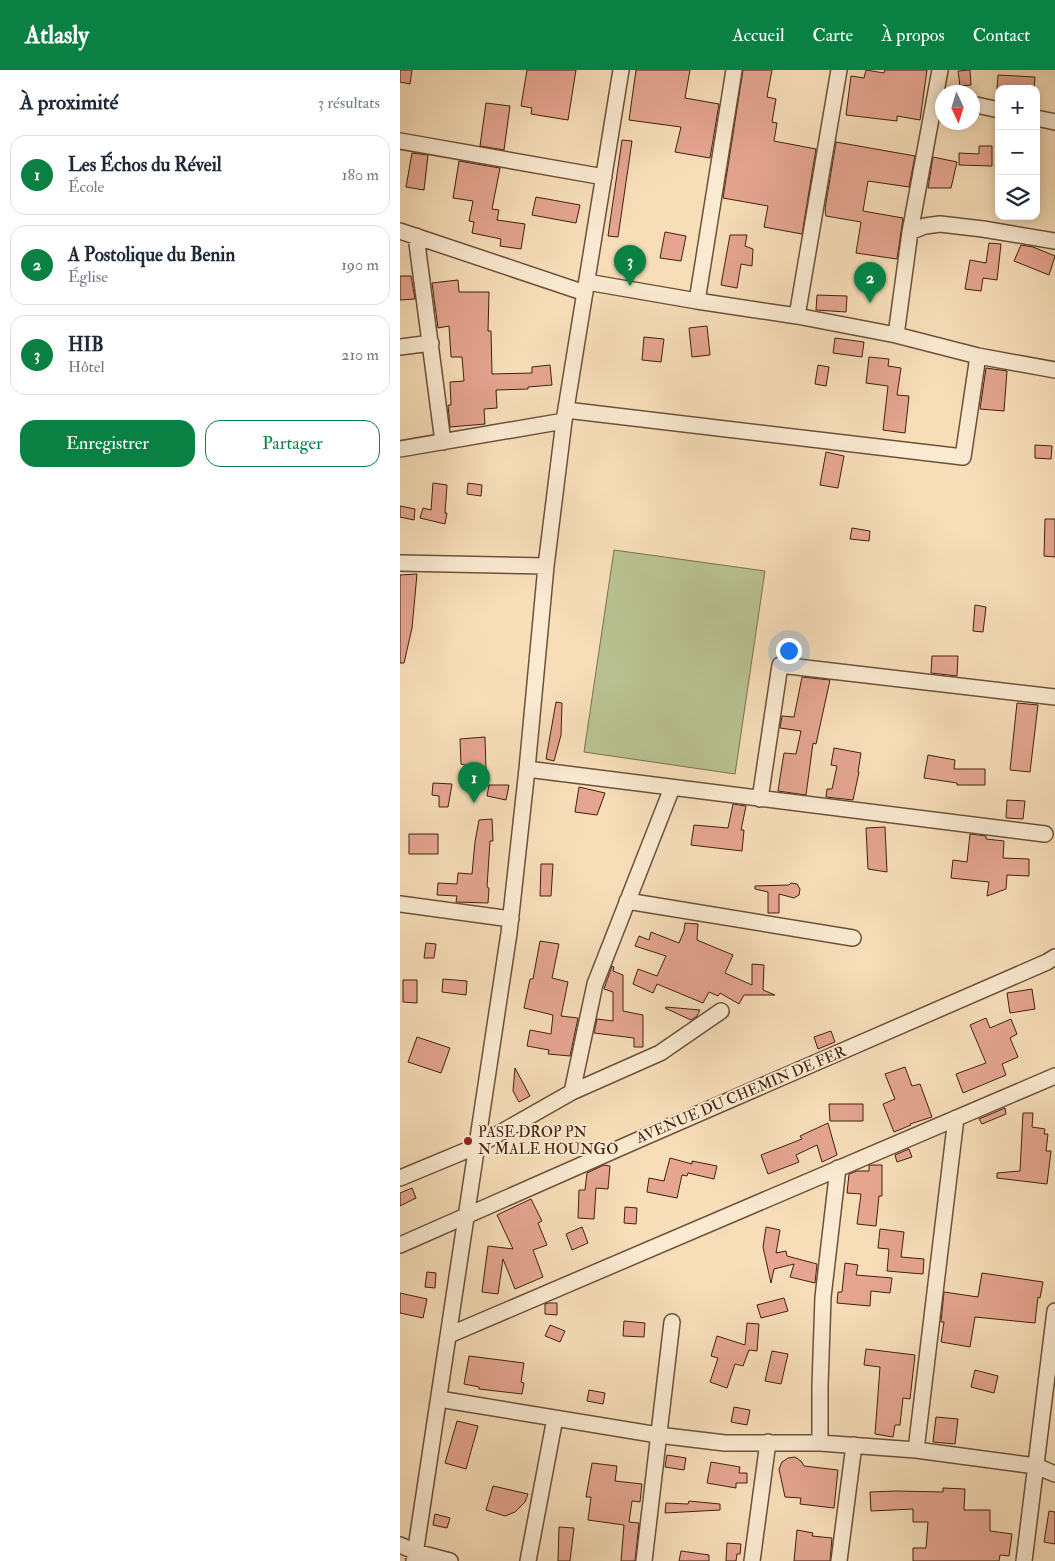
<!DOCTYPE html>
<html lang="fr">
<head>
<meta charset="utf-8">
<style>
  body { margin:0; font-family:"IM FELL Double Pica",serif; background:#f2f2f3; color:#1f2937 }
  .controls { position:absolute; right:15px; top:15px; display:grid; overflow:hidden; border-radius:10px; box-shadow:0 2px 12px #0003 }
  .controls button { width:45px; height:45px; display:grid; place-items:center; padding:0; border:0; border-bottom:1px solid #e0e1e3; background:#fff; color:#1f2937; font:25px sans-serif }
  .compass { position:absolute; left:535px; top:15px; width:45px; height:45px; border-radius:50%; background:#fff; box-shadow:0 2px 12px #0003; rotate:176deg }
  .you { position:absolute; left:388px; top:580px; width:18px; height:18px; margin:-12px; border:4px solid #fff; border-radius:50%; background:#1a73e8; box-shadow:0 0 0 8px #1a73e833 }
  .badge { display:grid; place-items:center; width:32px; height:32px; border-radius:50%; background:#0b8043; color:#fff; font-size:16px; font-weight:700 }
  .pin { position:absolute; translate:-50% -41px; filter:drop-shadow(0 1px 2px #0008) }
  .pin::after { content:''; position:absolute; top:26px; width:18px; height:15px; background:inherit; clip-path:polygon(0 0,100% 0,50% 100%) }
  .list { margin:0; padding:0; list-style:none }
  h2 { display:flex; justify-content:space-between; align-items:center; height:65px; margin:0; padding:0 20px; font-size:21px }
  h2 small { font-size:16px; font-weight:400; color:#747a83 }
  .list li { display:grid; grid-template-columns:32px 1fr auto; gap:15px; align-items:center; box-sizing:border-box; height:80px; margin:0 10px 10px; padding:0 10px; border:1px solid #e0e1e3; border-radius:15px }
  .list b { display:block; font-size:19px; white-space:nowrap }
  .list p { margin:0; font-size:16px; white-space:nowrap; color:#747a83 }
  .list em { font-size:16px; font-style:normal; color:#747a83 }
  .actions { display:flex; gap:10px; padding:15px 20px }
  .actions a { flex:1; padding:11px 0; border:1px solid #0b8043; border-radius:15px; text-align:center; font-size:18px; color:#0b8043 }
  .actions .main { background:#0b8043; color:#fff }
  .icon { flex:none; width:28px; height:28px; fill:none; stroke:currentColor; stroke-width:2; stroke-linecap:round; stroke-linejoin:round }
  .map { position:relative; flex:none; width:655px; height:1491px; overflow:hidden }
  header { display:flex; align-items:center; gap:30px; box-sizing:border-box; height:70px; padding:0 25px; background:#0b8043; color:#fff }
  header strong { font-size:24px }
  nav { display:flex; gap:28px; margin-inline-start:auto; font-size:18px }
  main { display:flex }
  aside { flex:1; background:#fff }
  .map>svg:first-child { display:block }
  .green { fill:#b9c292; stroke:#7d7150 }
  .building { fill:#e5a591; stroke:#41200e }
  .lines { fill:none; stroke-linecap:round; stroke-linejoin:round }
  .minor-casing { stroke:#6e5039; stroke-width:18 }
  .minor { stroke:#faead2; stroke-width:15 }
  .poi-dot { fill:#8f2418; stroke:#faead2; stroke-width:2 }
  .labels { text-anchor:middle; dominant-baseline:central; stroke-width:4; stroke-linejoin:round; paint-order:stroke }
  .street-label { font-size:15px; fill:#41200e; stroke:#faead2 }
  .poi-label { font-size:15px; fill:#41200e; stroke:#faead2; text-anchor:start }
</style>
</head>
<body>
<header>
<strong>Atlasly</strong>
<nav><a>Accueil</a><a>Carte</a><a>À propos</a><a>Contact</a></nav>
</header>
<main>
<aside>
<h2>À proximité<small>3 résultats</small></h2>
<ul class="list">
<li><span class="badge">1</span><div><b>Les Échos du Réveil</b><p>École</p></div><em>180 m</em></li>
<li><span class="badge">2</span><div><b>A Postolique du Benin</b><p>Église</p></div><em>190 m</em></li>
<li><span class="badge">3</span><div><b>HIB</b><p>Hôtel</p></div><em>210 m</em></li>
</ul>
<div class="actions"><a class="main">Enregistrer</a><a>Partager</a></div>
</aside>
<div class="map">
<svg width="655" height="1491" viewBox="0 0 655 1491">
  <rect width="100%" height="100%" fill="#f7deb9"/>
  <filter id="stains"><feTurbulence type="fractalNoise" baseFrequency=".004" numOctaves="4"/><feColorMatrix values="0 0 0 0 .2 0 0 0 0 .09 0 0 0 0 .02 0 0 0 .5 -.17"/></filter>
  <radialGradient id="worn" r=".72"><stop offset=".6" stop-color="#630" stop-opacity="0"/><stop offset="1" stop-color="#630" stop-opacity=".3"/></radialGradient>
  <path class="green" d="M214,480L365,501L335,704L184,682Z"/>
  <path class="building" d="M0,0H12L10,14L0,12Z
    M127,0H176L168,50L131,44L132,38L121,36Z
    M236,0H290L285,28L319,34L310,88L275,82L281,57L229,50Z
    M343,0H372L367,27L376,29L372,52L377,53L374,71L416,79L402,164L364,157L368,136L323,128Z
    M466,0L484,3L485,0H527L520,50L497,46V51L446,45L451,6L464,8Z
    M570,0L571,15L560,16L558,1Z
    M598,5L635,7L634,19H597Z
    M86,33L110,36L104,80L80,76Z
    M222,70L232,71L218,167L208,166Z
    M436,72L515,86L509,117L468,111L463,141L503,148L497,189L456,183L461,152L426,146L425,139Z
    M579,76H592V96L559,95V83L579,84Z
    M12,83L28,85L24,120L6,117Z
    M533,87L557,92L551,118H528Z
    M59,91L100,98L92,139L99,140L97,150L125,154L121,179L100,176L101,169L72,163L74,152L69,151L73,131L53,128Z
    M136,127L180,135L176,153L132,145Z
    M265,162L286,166L281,191L260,188Z
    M330,165H347L345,176L353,179L352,196L341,194L337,218L321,215Z
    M589,173L601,174L597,210L583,208L581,221L565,219L570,190L586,193Z
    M621,175L633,177L655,186L649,205L614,191Z
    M0,206H11L15,229L0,230Z
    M58,210L59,222H89L88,261H91L92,304L132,303V297L150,295L152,315L128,317V319L96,320L97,338L84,339L85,354L50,357L48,335H51L50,312L64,311L62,287H51L49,256L38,258L32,213Z
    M417,225L447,226L446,242L416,240Z
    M307,256L310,285L292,287L289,258Z
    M244,267L264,269L261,292L242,290Z
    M435,268L464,272L462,287L433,283Z
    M469,287L489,289L488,296L501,298L497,325L509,326L505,363L483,360L488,316L466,313Z
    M418,295L429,297L426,316L415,314Z
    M586,298L607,301L604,341L580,339Z
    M635,375L652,376L651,389L635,388Z
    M426,382L444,386L438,418L420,415Z
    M33,413L47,415L45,443H47L45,454L20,448L23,438L31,440Z
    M68,413L82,415L81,426L67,424Z
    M0,436L15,439L14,450L0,447Z
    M645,449H655V487L644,486Z
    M452,458L470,461L469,471L450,469Z
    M17,504L12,558L4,593H0V505Z
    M575,535L586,537L583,562L573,561Z
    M532,586H558L557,606L531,603Z
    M402,607L430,610L416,674L413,673L406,725L378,721L384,683L396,684L401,661L380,658L382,646L394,647Z
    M156,632L162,633L161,665L154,691L146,689Z
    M617,633L638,635L630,702L610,700Z
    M85,667L86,701L61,694L60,669Z
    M434,678L461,683L458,702H459L453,730L426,727L427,719H432L437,696L431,695Z
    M528,685L555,690L554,699H585V715H557V713L524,708Z
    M33,713L52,714L48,737H39V726L32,725Z
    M89,715H109L106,730L87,726Z
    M179,717L205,723L197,745L175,742Z
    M607,730L625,731L623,749L606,748Z
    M333,734L346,736L341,760H344L342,781L291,775L294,755L328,758Z
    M92,749L93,771H90L87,817L89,818L88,833L56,832L57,826L37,825L38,813L57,814L58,803L72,804L75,772L79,750Z
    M485,757L487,802L468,799L466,758Z
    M9,764H38V784H9Z
    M570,764L586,766V769L604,771L603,788L629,789V806L607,805L606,819L587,826L589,812L551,808L553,790L567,792Z
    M141,794H153L151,826H140Z
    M391,813L397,814L400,819L399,825L394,828L379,824V843H368V822L355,819V816L389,815Z
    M285,853L298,854L297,870L333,885L325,903L352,915V894L364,895L363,920L375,925H344L339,934L320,923L318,926L309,922L303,933L257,914L253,923L233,914L238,899L257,906L266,886L235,876L239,866L249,870L251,862L279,873L284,861Z
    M140,871L159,874L152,908L168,912L161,946L178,948L170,986L148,984L149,980L127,976L130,960L151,964L153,945L124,938L130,909H133Z
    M26,873L36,874L34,888H24Z
    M212,896L214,897L213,901L223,905V941L243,945V977H234V968L194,963L197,949L213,951V922L204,919Z
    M43,909L67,911L66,925L42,922Z
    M3,910H17V933L3,932Z
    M632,919L635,939L610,943L607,923Z
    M266,937L300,940L297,946L291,950L265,938Z
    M586,948L590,958L611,949L617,964L610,968L618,987L602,994L606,1005L563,1023L556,1004L586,993L570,955Z
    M431,961L435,972L418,979L414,967Z
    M17,967L50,978L41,1003L8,992Z
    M505,997L512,1016L520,1014L532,1047L510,1054L511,1055L494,1062L483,1034L495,1029L485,1004Z
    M115,998L130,1026L119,1032L113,1021Z
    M429,1034H463V1051H430Z
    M605,1038L606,1044L582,1054L579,1049Z
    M623,1043H633L632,1057L645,1059L644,1064H648L646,1081H651L647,1114L597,1108V1103L620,1101Z
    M428,1053L437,1085L422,1092L417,1075L396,1085L399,1092L368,1104L361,1085L402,1069L400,1066Z
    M509,1079L512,1087L497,1092L495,1085Z
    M270,1088L292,1094V1091L317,1096L314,1109L288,1103L287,1106L282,1105L277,1128L247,1122L249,1108L264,1111Z
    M204,1095L210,1096L208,1119L196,1118L194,1149L178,1148L179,1120H185L187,1103Z
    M469,1095H482V1126H479L476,1156L457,1154L461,1124L447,1123L449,1104L457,1101H469Z
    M12,1118L16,1128L0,1136V1123Z
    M131,1129L142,1151L138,1153L147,1175L133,1180L143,1207L115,1219L103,1189L98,1224L82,1222L88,1176L113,1179L97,1145Z
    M225,1137L237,1138L236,1154L224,1153Z
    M182,1157L188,1173L172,1180L166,1164Z
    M366,1157L380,1160L376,1183L386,1181L387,1186L417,1194L415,1213L390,1207L394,1194L374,1199L371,1213L363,1177Z
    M480,1159L504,1162L501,1187L524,1189L523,1204L487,1201L489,1179L478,1178Z
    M445,1193L458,1195L456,1205L492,1208L490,1223L471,1221L470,1236L437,1233L438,1222H442Z
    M27,1202L36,1203L35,1218L25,1217Z
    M582,1203L643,1212L640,1228L638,1227L635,1253L575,1247L570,1277L541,1272L544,1252H541L544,1222L578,1227Z
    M0,1223L27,1229L23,1248L0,1243Z
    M384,1228L388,1241L361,1248L357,1235Z
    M148,1233H157V1245L145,1244V1234Z
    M224,1251L245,1253L244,1267L223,1266Z
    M347,1253L359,1254L357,1281L349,1280L343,1296L335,1294L327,1318L310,1312L318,1288L311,1286L317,1266L345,1275Z
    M150,1255L165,1261L160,1272L145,1266Z
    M466,1279L515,1285L510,1329L503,1328L500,1355H495L493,1367L475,1364L480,1297L464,1295Z
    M372,1281L388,1284L381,1314L365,1311Z
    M69,1286L124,1293L121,1312L124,1313L122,1324L79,1319V1317L64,1314Z
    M575,1300L598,1306L594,1323L571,1317Z
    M189,1320L205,1323L203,1334L187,1331Z
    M334,1337L350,1340L347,1355L331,1352Z
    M536,1347L558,1349L555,1374L533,1372Z
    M57,1351L78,1356L66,1399L45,1393Z
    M267,1385L286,1388L284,1400L265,1397Z
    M395,1387L401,1391L404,1396L438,1400L434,1438L400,1434L401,1428L385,1427L379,1399L382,1392L388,1388Z
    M311,1392L340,1397L339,1403H347V1413H336V1418L307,1413Z
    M192,1393L217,1396L215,1411L242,1414L240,1432L232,1431L229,1452L239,1453L235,1491H221L224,1455L188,1450L191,1427H186Z
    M93,1416L128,1424L125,1432L115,1442L105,1446L86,1440Z
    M543,1418L565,1419L564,1440H590V1461L612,1464L609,1486L600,1485L599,1491H513V1478H526L528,1452H513V1439L471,1441L470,1422L496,1421L543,1422Z
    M289,1431L320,1434V1440L265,1443L266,1433L288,1434Z
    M649,1441L655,1442V1474L644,1472Z
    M35,1444L50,1448L47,1458L33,1455Z
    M159,1457L174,1458L170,1491H158Z
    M397,1460L413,1463L412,1466L432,1468L430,1491H394Z
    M327,1473L341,1474L340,1484H337L336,1491H326Z
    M281,1481L309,1485V1491H279Z"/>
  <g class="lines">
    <defs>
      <path id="minor" d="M572,34L599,40
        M636,48L655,52
        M0,71L204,107
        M0,161L185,223
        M510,162L525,156L540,154L583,159L655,171
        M16,166L43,372
        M187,212L297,231L397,246L496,265L578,286L655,300
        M297,231L334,0
        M397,246L439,0
        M496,265L510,162L540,0
        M0,277L31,273
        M166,340L563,387L578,286
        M0,379L164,351
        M0,493L146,496
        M127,699L645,764
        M360,729L380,595L655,627
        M227,831L453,868
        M0,834L111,849
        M172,1022L195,914L272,718
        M0,1108L77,1076L172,1022L260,983L321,941
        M0,1175L238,1070L647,892L655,887
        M49,1265L655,1006
        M39,1329L258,1365L325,1373H420L516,1380L636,1396L655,1404
        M420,1373V1316L423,1227L438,1098
        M516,1380L556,1048
        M0,1475L16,1482L50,1491
        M14,1491L109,863L127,699L146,496L164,351L221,0
        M128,1491L155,1348
        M244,1491L272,1252
        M352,1491L368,1372
        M439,1491L454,1375
        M624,1491L655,1241"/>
    </defs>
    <use href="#minor" class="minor-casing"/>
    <use href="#minor" class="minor"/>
  </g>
  <circle class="poi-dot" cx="68" cy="1071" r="5"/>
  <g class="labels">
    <g class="street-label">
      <text transform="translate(341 1025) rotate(-23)">AVENUE DU CHEMIN DE FER</text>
    </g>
    <g class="poi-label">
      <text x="78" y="1062">PASE DROP PN<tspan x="78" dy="17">N MALE HOUNGO</tspan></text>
    </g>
  </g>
  <rect width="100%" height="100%" filter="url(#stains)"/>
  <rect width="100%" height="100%" fill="url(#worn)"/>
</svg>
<div class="controls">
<button>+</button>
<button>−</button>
<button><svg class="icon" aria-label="layers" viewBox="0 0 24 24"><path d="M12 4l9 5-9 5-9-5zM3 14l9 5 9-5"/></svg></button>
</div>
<svg class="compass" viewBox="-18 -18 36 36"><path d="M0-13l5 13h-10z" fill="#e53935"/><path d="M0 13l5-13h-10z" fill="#747a83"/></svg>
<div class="you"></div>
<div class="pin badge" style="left:74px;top:733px">1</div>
<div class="pin badge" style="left:470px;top:233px">2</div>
<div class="pin badge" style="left:230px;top:216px">3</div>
</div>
</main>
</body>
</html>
